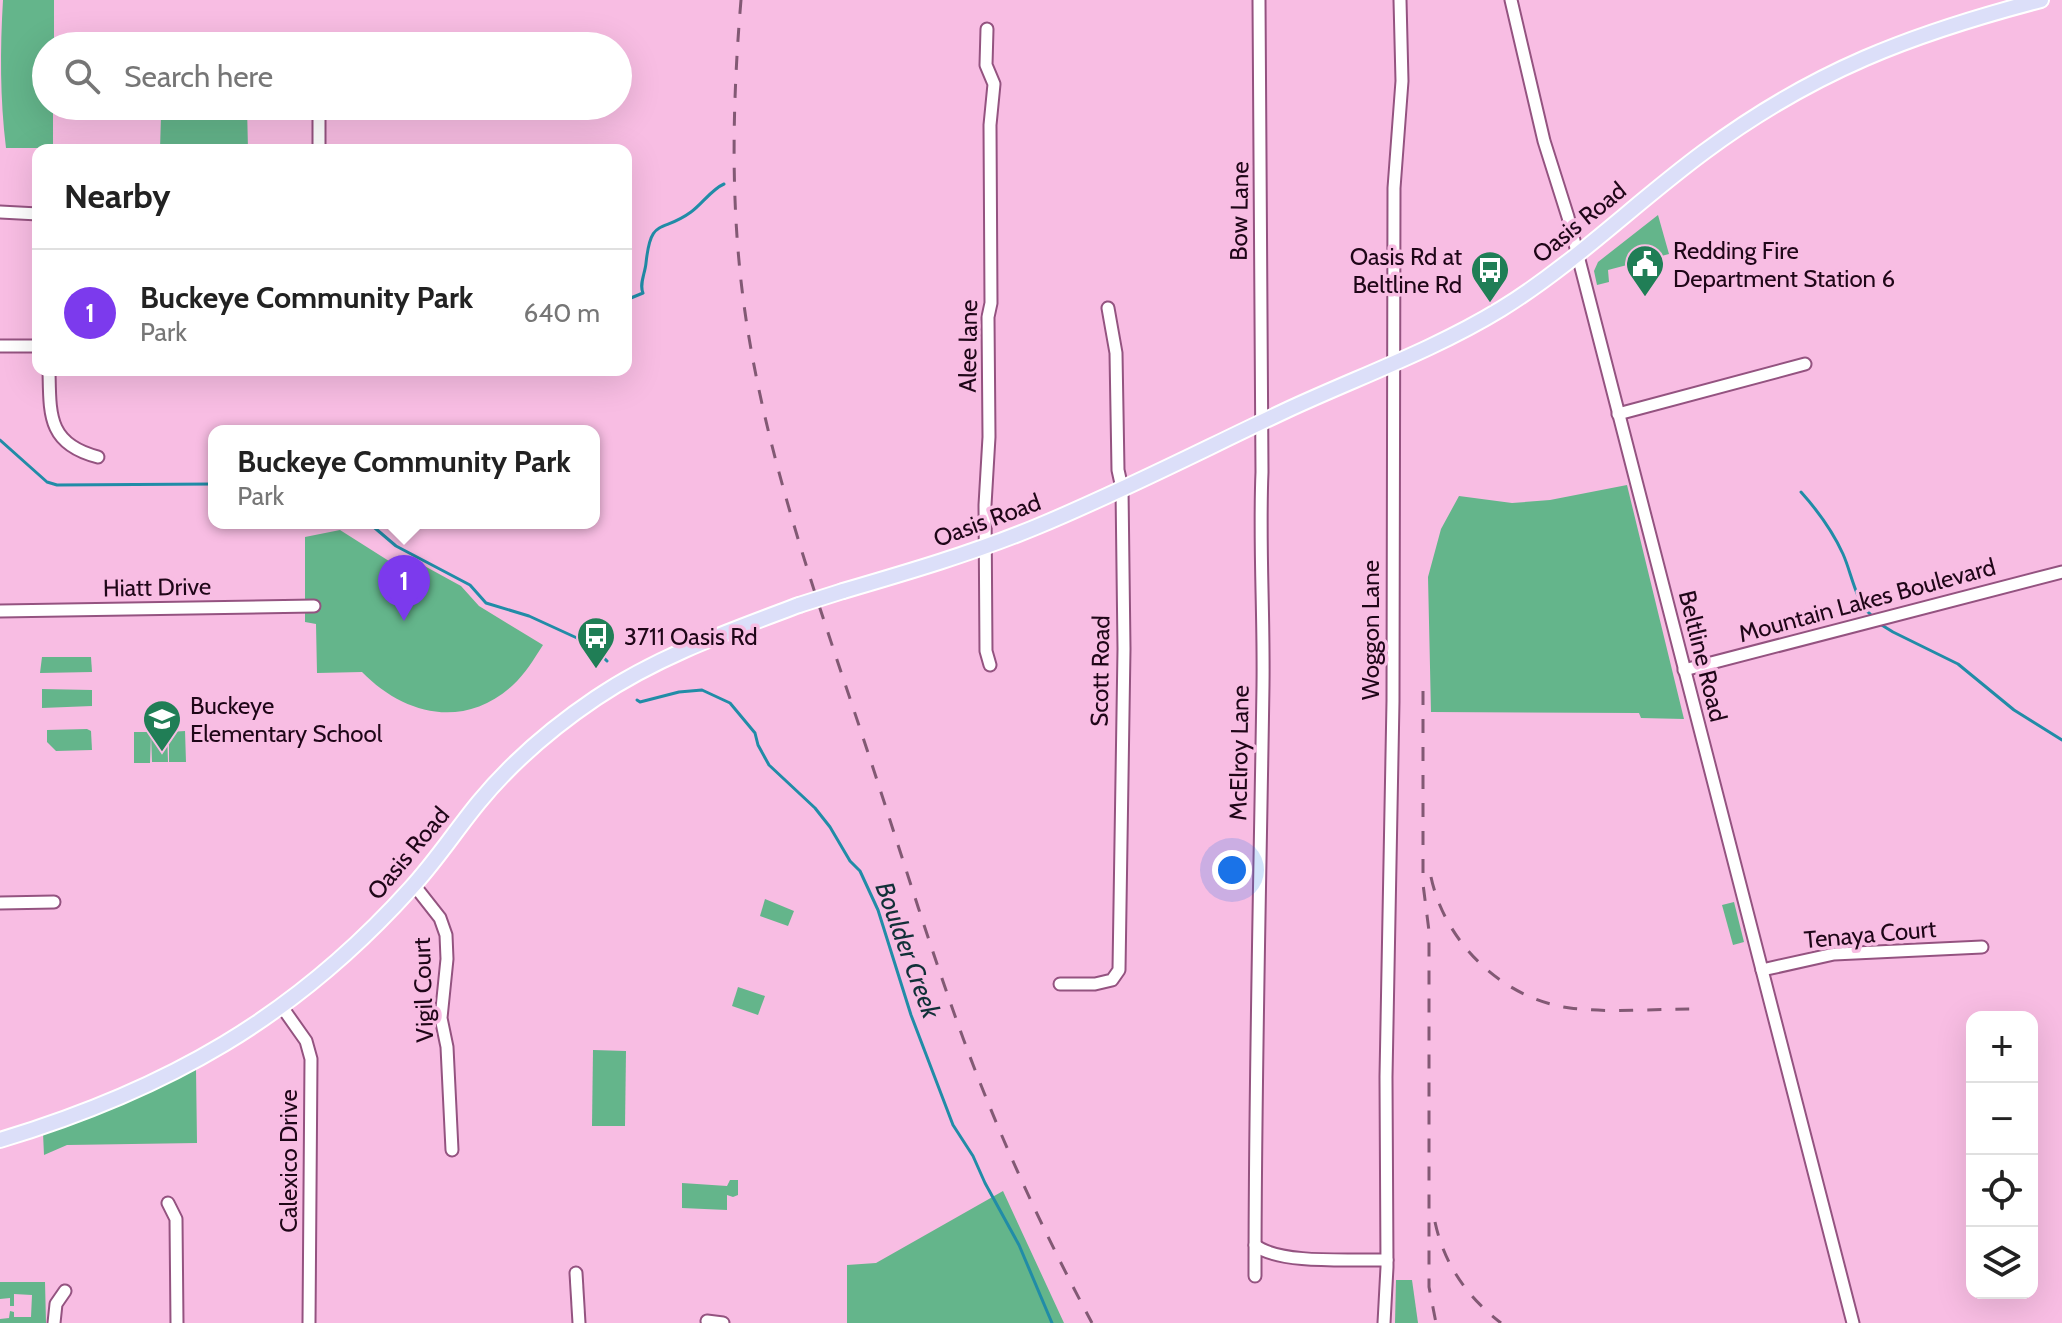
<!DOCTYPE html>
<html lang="en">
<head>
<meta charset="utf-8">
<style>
  :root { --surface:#fff; --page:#f2f2f2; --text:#222; --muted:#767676; --line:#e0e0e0; --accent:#7c3aed }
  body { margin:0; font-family:Cabin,sans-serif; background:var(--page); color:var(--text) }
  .controls { position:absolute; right:24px; bottom:24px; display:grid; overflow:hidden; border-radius:16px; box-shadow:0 8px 32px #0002 }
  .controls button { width:72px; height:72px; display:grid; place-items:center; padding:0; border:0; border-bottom:2px solid var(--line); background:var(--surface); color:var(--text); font:40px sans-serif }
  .you { position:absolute; left:1232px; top:870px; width:28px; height:28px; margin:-20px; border:6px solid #fff; border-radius:50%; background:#1a73e8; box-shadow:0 0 0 12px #1a73e833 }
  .badge { display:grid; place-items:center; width:52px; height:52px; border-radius:50%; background:var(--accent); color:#fff; font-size:26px; font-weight:700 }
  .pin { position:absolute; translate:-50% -66px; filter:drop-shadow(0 2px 4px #0008) }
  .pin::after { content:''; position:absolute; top:42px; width:28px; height:24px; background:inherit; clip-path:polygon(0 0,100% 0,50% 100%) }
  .popup { position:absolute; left:208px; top:425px; width:392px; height:104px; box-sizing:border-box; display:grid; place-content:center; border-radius:16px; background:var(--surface); filter:drop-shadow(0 2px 6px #0005); font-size:26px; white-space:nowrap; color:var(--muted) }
  .popup b { font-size:30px; color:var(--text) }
  .popup::after { content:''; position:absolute; left:50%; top:100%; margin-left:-16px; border:16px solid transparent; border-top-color:var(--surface) }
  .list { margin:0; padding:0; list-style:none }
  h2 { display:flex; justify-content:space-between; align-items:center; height:104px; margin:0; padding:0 32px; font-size:34px }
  h2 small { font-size:26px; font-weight:400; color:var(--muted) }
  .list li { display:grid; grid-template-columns:52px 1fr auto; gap:24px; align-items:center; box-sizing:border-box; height:128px; padding:0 32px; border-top:2px solid var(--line) }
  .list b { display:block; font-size:30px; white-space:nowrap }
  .list p { margin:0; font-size:26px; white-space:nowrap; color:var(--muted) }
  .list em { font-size:26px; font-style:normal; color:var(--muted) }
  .icon { flex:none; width:44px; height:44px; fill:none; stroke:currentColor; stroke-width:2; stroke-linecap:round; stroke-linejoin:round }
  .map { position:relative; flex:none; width:2062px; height:1323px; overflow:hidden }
  .search { position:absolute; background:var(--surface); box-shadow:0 8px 32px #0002; left:32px; top:32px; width:600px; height:88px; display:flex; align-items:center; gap:20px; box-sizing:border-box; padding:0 28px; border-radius:44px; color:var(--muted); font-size:30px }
  .panel { position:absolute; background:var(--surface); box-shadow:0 8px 32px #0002; left:32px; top:144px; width:600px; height:232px; border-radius:16px }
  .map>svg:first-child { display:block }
</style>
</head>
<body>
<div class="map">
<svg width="2062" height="1323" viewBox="0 0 2062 1323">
  <rect width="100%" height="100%" fill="#f8bde3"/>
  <g fill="#64b58b">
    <path d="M3,0h51v46h-8v60h7v42h-47c-6,-50 -6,-98 -3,-148z"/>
    <path d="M116,106h131l1,44h-88l1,-35h-45z"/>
    <path d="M1658,215l11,39 -61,16 1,12 -12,3 -3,-14 4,-9z"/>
    <path d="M1627,485l57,234 -43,-1 -2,-5 -208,-1 -3,-135 13,-48 18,-33 53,7 38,-3z"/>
    <path d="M340,530l71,45 8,-12 42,23 18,20 64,39c-9,14 -18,29 -30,40 -49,45 -109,30 -151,-13l-45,1 -1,-49 -11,-2v-85z"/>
    <path d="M42,657h49l1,15 -52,1z"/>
    <path d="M42,689l50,1v16l-50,2z"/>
    <path d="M87,729l4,2 1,19 -36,1 -9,-9v-12z"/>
    <path d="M185,731l1,31h-17v-30z"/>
    <path d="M134,732h33l1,30h-16l-1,-28 -1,29h-16z"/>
    <path d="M765,899l29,12 -6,15 -28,-10z"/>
    <path d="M1734,902l10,40 -11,3 -11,-40z"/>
    <path d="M738,987l27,9 -7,19 -26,-9z"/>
    <path d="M593,1050l33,1 -1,75h-33z"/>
    <path d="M196,1068l1,75 -130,2 -23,10 -1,-22 93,-35z"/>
    <path d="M730,1180h8v15l-5,2 -6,-2v15l-45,-2v-25l45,3z"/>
    <path d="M1003,1191l61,132h-217v-58l29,-2z"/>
    <path d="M1396,1280h16l6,43h-23z"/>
    <path d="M0,1282h45l1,41h-46v-4l9,-1 1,-7 4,1v5h17l1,-22 -18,-1v12h-4v-8l-10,1z"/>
  </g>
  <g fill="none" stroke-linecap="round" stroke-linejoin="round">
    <g stroke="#218ca7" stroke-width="3">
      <path d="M626,300l17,-7c-4,-9 2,-19 3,-30 5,-47 15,-29 45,-51 11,-8 21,-23 33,-28"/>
      <path d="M0,440l47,42 10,3 157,-1"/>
      <path d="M1801,492c17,19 32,40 42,62 9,20 12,47 29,62"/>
      <path d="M369,523l27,23 74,39 16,18 43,13 48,22 7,9 13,4 10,10"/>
      <path d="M1880,624l13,8 65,32 56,46 48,30"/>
      <path d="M637,700l3,2 39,-10 23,-2 28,13 25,30 3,12 11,20 46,43 15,19 20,34 10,10 18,39 33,105 42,110 20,31 12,27 34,62 33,78"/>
    </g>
    <g stroke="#945380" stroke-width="15">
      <g id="minor">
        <path d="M1511,0l33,141 24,76 285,1106"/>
        <path d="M987,29l-1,36 8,19 -4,41 1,178 -3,14 1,120 -4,68 1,146 4,14"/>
        <path d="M319,106v44"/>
        <path d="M0,212l38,2"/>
        <path d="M0,346h38"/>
        <path d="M49,370c1,44 -2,74 49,87"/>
        <path d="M1618,414l187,-50"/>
        <path d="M0,611l314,-5"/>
        <path d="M1684,670l378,-98"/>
        <path d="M414,885l26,33 6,17 1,24 -6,59 6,29 5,103"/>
        <path d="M0,903l54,-1"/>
        <path d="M1762,970l72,-16 148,-7"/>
        <path d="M1060,984h35l17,-4 7,-10 5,-321 -2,-161 -4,-18 -2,-117 -8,-45"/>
        <path d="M282,1007l24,34 5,18 -2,264"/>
        <path d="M168,1203l8,16 1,104"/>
        <path d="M1255,1245c24,20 100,14 132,15"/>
        <path d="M576,1273l3,50"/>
        <path d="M1255,1276c0,-197 5,-394 8,-591 1,-71 -4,-142 -1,-213l-3,-472"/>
        <path d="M707,1321l16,2"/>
        <path d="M54,1323l2,-19 9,-13"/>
        <path d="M1384,1323l3,-56 -1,-190 7,-376 1,-513 8,-107 -2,-81"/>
      </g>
    </g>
    <g stroke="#fff" stroke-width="18">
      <g id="major">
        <path d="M843,591c65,-19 130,-38 193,-64 85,-35 168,-78 251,-117 71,-33 147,-60 214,-101 73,-45 134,-106 203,-157 109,-81 207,-118 337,-152"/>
        <path d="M0,1140c166,-50 294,-122 411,-252 25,-27 45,-58 68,-86 33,-40 74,-75 117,-104 62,-42 134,-67 203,-93"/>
      </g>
    </g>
    <use href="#minor" stroke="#fff" stroke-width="11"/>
    <use href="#major" stroke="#dcdff9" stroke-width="14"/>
    <g stroke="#825974" stroke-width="3" stroke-dasharray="14 14" stroke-linecap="butt">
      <path d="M741,0c-9,107 -11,213 5,319 24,158 82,310 131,461 28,86 55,173 86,258 36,98 80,193 129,285"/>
      <path d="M1423,691v193l6,47v356l7,36"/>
      <path d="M1431,877c14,66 72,122 139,131 40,5 83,1 123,1"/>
      <path d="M1435,1222c9,42 32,75 66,101"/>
    </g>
    <g stroke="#fff" stroke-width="18" stroke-linecap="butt">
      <path id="major-bridge" d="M799,605l44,-14"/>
    </g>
    <use href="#major-bridge" stroke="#dcdff9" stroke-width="14"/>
  </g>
  <defs>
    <g id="civic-pin" transform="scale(2)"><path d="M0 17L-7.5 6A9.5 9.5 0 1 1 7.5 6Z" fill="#207e56" stroke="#f8bde3"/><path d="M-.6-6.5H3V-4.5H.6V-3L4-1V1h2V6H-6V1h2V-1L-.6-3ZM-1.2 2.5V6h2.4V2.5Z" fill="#fff"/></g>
    <g id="bus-pin" transform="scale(2)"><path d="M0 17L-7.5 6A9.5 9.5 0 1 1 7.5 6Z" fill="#207e56" stroke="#f8bde3"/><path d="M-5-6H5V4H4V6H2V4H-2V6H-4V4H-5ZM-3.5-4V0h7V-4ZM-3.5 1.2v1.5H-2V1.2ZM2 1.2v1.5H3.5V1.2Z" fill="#fff"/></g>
    <g id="school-pin" transform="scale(2)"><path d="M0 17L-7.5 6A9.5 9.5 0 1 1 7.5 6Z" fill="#207e56" stroke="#f8bde3"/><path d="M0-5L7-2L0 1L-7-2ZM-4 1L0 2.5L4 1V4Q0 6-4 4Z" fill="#fff"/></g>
  </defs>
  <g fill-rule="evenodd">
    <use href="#civic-pin" x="1645" y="264"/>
    <use href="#bus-pin" x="1490" y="270"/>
    <use href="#bus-pin" x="596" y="636"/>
    <use href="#school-pin" x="162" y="719"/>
  </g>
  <g text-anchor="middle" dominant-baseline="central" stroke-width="7" stroke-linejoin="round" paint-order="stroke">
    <g font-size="24" fill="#1f0618" stroke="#f8bde3">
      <text transform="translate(1239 211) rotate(-89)">Bow Lane</text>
      <text transform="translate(1579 222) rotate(-39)">Oasis Road</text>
      <text transform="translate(968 346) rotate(-89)">Alee lane</text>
      <text transform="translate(987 520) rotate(-20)">Oasis Road</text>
      <text transform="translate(157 587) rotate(-1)">Hiatt Drive</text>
      <text transform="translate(1867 600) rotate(-15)">Mountain Lakes Boulevard</text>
      <text transform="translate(1370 630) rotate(-90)">Woggon Lane</text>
      <text transform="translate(1703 656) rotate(76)">Beltline Road</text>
      <text transform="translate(1100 671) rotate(-89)">Scott Road</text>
      <text transform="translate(1239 753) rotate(-89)">McElroy Lane</text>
      <text transform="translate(408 853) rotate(-50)">Oasis Road</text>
      <text transform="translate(1870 934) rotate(-5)">Tenaya Court</text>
      <text transform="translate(423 990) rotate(-92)">Vigil Court</text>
      <text transform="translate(288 1161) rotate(-90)">Calexico Drive</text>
    </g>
    <g font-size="24" fill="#1f0618" stroke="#f8bde3" text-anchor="start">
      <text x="1673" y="250">Redding Fire<tspan x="1673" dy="28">Department Station 6</tspan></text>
      <text x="1462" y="256" text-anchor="end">Oasis Rd at<tspan x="1462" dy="28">Beltline Rd</tspan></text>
      <text x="624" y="636">3711 Oasis Rd</text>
      <text x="190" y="705">Buckeye<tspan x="190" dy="28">Elementary School</tspan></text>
    </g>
    <g font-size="26" font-style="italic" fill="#113038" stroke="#f8bde3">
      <text transform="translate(908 950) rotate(70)">Boulder Creek</text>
    </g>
  </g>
</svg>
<div class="controls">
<button>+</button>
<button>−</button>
<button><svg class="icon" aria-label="locate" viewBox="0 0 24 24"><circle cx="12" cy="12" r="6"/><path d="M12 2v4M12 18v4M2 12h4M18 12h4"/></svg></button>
<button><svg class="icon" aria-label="layers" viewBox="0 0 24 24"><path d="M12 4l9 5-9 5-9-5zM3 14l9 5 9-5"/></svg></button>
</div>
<div class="you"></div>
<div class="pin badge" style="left:404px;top:621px">1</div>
<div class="popup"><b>Buckeye Community Park</b>Park</div>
<div class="search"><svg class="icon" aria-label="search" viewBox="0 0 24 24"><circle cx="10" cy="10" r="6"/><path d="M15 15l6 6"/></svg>Search here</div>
<section class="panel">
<h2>Nearby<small></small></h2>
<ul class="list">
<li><span class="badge">1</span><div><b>Buckeye Community Park</b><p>Park</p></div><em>640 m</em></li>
</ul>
</section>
</div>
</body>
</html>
